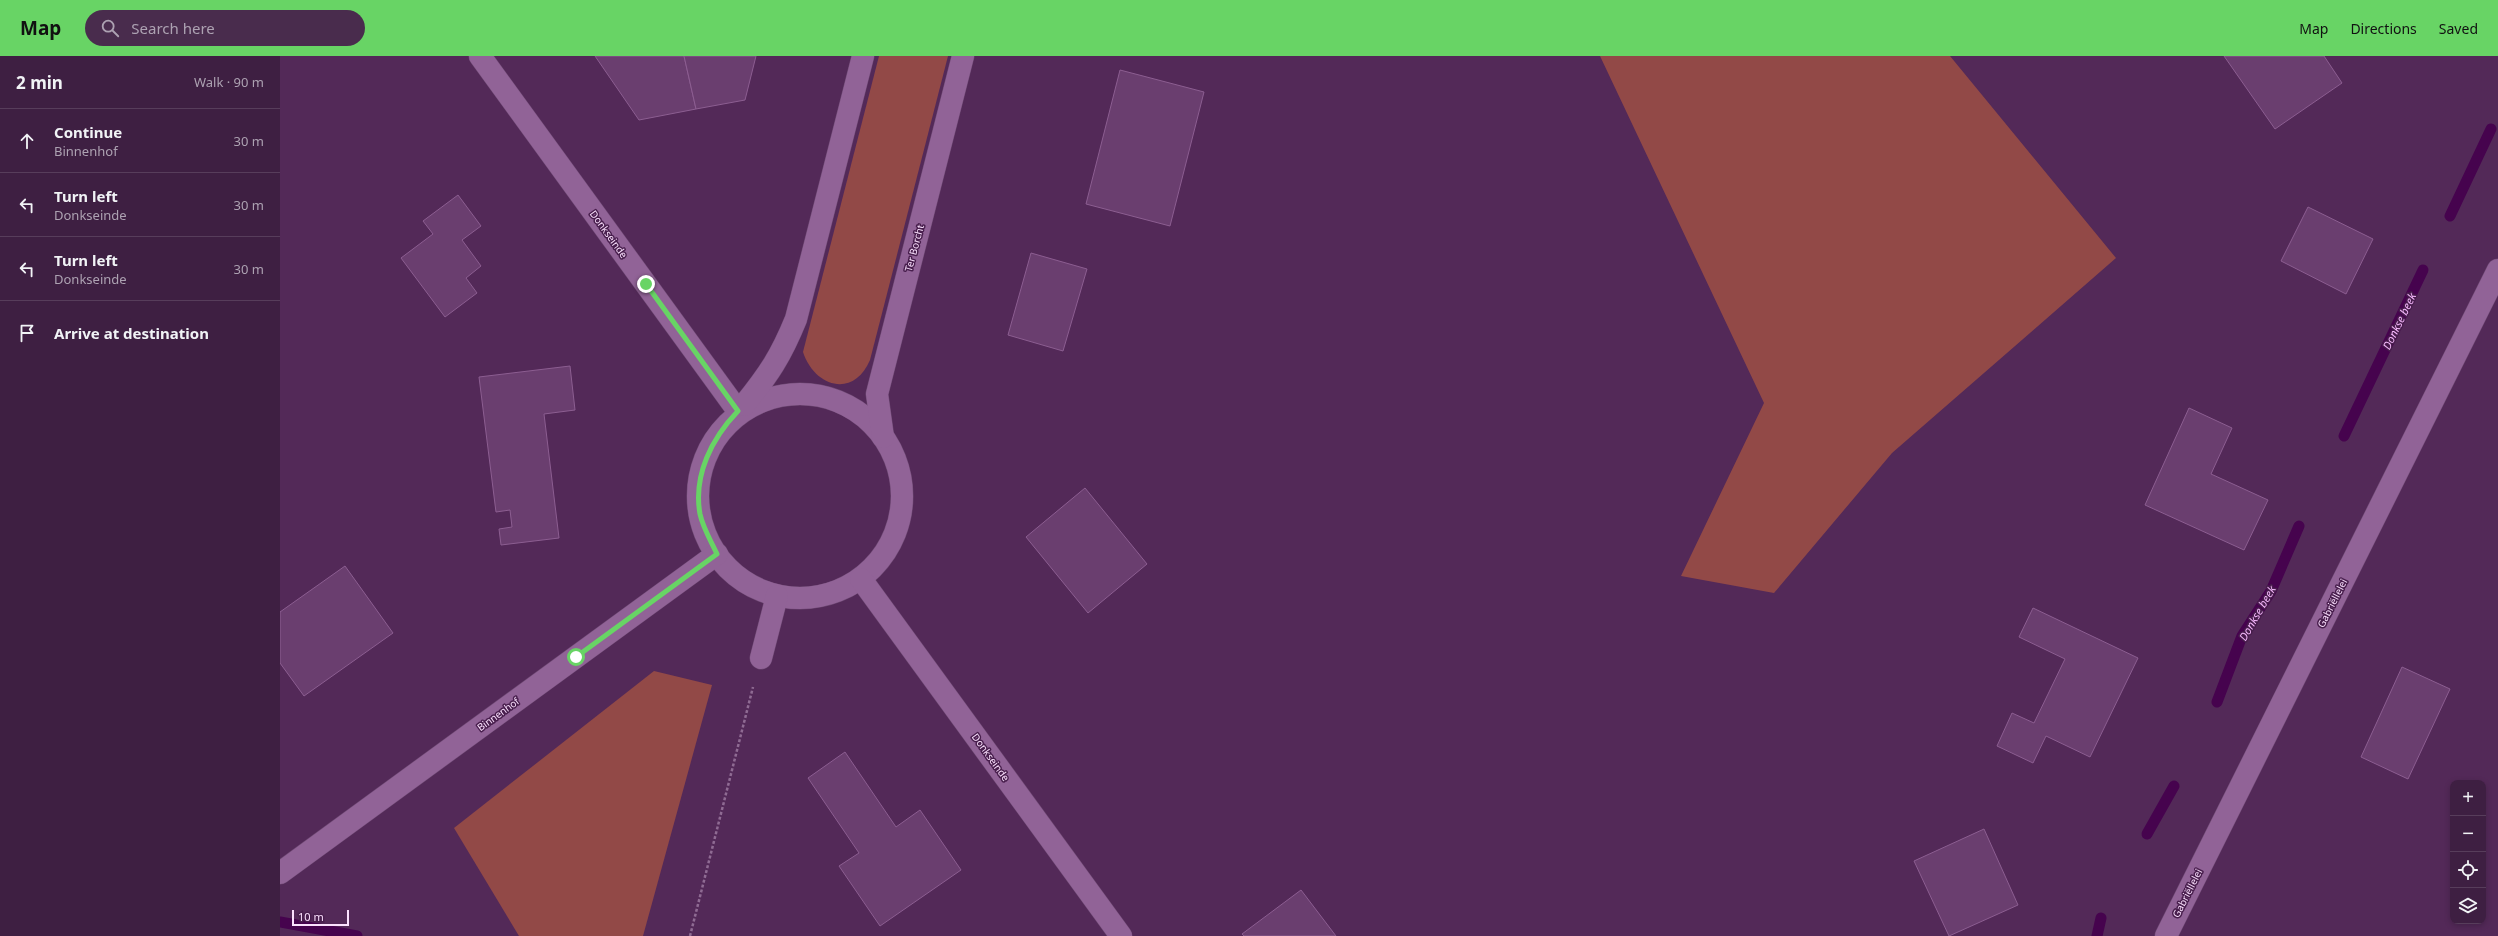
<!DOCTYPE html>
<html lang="en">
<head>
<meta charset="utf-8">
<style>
  :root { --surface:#3e1f42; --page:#492c4d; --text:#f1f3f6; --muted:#ada2b2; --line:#573d5b; --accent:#68d465 }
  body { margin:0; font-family:"Noto Sans",sans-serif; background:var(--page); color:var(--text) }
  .controls { position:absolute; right:12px; bottom:12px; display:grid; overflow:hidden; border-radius:8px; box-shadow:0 2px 6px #0003 }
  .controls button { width:36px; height:36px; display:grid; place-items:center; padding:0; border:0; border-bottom:1px solid var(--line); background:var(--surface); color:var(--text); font:20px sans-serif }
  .scale { position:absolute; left:12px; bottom:10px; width:57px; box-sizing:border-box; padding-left:4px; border:2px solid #fbe1fe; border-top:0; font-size:11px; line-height:14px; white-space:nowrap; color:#fbe1fe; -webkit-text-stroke:3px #481e4d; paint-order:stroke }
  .stop { position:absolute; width:12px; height:12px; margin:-9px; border:3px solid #68d465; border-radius:50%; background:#fff }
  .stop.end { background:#68d465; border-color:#fff; box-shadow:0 1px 4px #0008 }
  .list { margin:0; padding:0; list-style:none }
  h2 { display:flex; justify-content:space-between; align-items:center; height:52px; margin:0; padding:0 16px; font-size:17px }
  h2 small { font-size:13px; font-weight:400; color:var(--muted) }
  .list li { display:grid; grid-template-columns:26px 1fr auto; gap:12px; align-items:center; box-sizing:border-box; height:64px; padding:0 16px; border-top:1px solid var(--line) }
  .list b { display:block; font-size:15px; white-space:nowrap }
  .list p { margin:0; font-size:13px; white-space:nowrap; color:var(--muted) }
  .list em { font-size:13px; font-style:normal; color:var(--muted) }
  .icon { flex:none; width:22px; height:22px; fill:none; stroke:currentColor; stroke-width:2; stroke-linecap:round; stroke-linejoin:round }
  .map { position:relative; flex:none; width:2218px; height:880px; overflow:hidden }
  header { display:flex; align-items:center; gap:24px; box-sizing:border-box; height:56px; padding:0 20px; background:var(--accent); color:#111 }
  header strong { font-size:19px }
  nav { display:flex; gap:22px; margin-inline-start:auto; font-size:14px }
  .search { width:280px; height:36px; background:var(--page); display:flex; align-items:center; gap:10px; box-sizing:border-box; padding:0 14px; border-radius:22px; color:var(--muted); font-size:15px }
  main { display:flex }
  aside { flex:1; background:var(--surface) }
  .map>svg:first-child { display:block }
</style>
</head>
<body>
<header>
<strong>Map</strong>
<div class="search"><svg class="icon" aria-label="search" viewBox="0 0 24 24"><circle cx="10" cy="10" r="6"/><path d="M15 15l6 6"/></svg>Search here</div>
<nav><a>Map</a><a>Directions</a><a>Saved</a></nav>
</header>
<main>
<aside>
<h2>2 min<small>Walk · 90 m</small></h2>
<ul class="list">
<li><svg class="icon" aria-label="ahead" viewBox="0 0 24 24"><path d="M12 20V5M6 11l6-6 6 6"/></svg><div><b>Continue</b><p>Binnenhof</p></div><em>30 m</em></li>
<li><svg class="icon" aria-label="left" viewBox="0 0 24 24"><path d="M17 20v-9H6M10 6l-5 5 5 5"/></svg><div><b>Turn left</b><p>Donkseinde</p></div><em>30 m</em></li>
<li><svg class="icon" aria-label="left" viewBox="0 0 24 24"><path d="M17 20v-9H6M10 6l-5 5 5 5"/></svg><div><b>Turn left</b><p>Donkseinde</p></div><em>30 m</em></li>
<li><svg class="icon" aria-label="arrive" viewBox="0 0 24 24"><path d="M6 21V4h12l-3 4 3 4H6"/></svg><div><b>Arrive at destination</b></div></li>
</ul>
</aside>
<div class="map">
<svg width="2218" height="880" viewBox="0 0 2218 880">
  <rect width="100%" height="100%" fill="#532958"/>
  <g fill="#924947">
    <path d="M599,0h69l-78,304c-16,38 -55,28 -67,-8z"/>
    <path d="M1320,0h350l166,202 -224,195 -118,140 -93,-17 83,-173z"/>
    <path d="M374,615l58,14 -69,251h-124l-65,-108z"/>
  </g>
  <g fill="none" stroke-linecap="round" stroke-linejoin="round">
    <g stroke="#46034e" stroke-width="11">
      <path d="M2170,160l41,-87"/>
      <path d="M2064,380l79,-166"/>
      <path d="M1937,646l25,-66 29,-45 28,-65"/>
      <path d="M1867,778l27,-48"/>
      <path d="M0,866l77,14"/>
      <path d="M1817,880l4,-18"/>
    </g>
  </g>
  <g fill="#6a3e6f" stroke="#8c5e91">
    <path d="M315,0h89l12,53 -57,11z"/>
    <path d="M404,0h72l-11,44 -49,9z"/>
    <path d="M1944,0h100l18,27 -67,46z"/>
    <path d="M840,14l84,22 -34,134 -84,-22z"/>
    <path d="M178,139l23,31 -19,14 19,26 -15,12 11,15 -32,24 -44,-59 32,-24 -10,-13z"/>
    <path d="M2028,151l65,32 -27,55 -65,-33z"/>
    <path d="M751,197l56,16 -24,82 -55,-16z"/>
    <path d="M290,310l5,44 -31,4 15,124 -58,7 -2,-16 13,-2 -2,-17 -14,2 -17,-135z"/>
    <path d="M1909,352l43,20 -21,46 57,26 -24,50 -99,-45z"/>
    <path d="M805,432l62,76 -59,49 -62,-76z"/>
    <path d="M65,510l48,67 -89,63 -24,-33v-51z"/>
    <path d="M1753,552l105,50 -48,99 -44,-21 -13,27 -36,-17 15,-33 22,10 31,-64 -46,-22z"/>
    <path d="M2122,611l48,22 -42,90 -47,-22z"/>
    <path d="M565,696l51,75 24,-17 41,60 -81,56 -41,-60 20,-13 -51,-75z"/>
    <path d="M1704,773l34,76 -69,31 -35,-75z"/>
    <path d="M1021,834l35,46h-92l-2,-2z"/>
  </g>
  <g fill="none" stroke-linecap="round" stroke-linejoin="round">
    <g stroke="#6e4973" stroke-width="23">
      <g id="minor">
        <path d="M200,0l258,355"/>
        <circle cx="520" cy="440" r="102"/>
        <path d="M464,349c25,-31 37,-49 52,-86l67,-263"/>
        <path d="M603,381l-6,-43 86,-338"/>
        <path d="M581,523l260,357"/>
        <path d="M481,602l16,-62"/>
        <path d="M0,817l437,-319"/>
        <path d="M1886,880l332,-666"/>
      </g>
    </g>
    <path stroke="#8f6b93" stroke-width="2.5" stroke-dasharray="3 2" stroke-linecap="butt" d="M410,880l63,-249"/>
    <use href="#minor" stroke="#916397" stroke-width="22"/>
  </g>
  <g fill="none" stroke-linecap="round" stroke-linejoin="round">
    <path stroke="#68d465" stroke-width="5" d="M296,601l141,-103c-6,-13 -14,-26 -17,-40 -7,-39 12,-76 38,-103l-92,-127"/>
  </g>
  <g text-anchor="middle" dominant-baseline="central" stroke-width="3" stroke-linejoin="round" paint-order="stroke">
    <g font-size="10" fill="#fbe1fe" stroke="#481e4d">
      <text transform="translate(329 178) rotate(54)">Donkseinde</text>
      <text transform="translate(634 192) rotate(-75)">Ter Borcht</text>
      <text transform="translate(2052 547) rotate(-63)">Gabriëllelei</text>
      <text transform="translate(218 658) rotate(-36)">Binnenhof</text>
      <text transform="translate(711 701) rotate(54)">Donkseinde</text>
      <text transform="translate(1907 837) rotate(-63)">Gabriëllelei</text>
    </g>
    <g font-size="11" font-style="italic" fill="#f7b9fe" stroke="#481e4d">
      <text transform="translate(2119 265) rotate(-64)">Donkse beek</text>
      <text transform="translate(1977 557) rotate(-60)">Donkse beek</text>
    </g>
  </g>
</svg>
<div class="controls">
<button>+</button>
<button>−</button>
<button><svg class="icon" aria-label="locate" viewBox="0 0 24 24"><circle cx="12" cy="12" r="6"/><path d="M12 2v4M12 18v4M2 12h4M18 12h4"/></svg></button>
<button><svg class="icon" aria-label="layers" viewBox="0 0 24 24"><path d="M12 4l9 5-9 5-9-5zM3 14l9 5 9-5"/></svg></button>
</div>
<div class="scale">10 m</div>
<div class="stop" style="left:296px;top:601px"></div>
<div class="stop end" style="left:366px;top:228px"></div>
</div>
</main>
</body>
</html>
